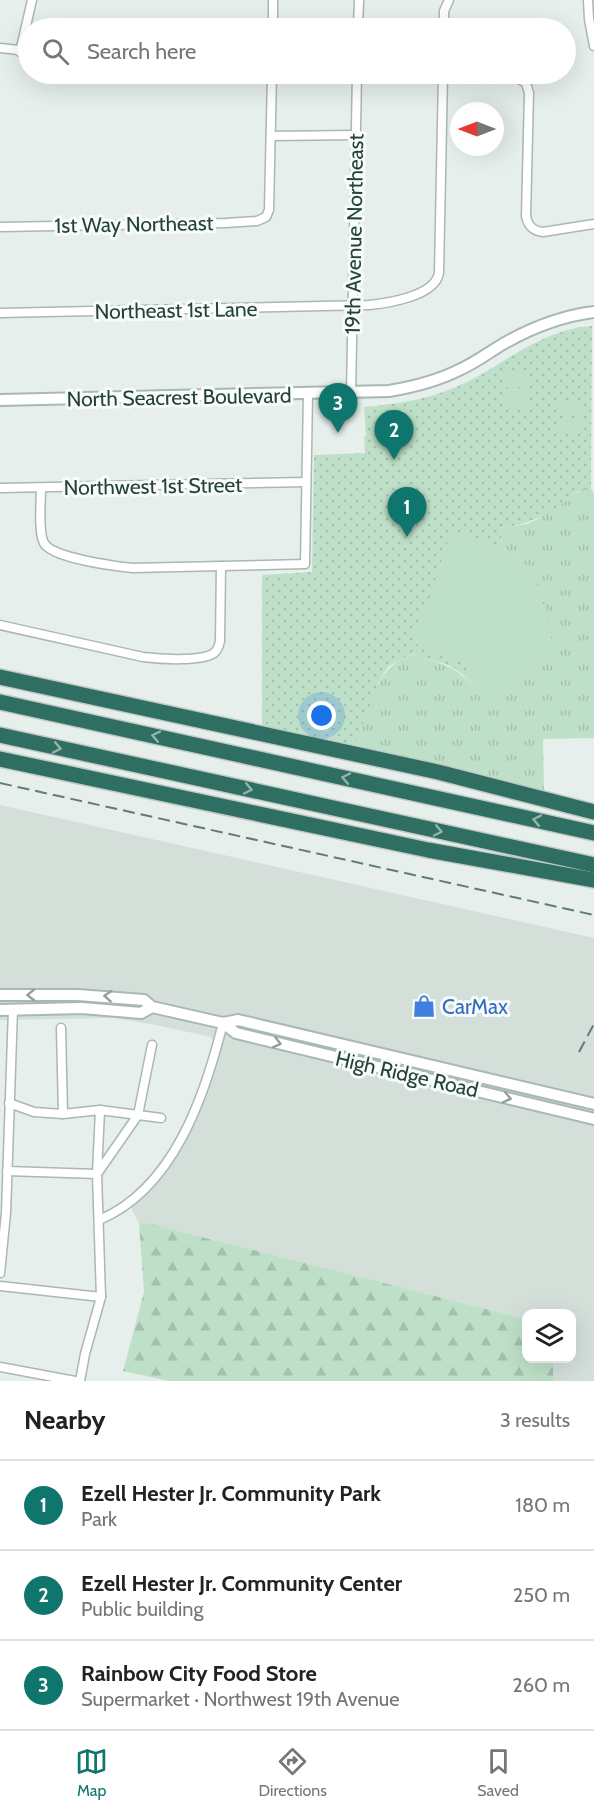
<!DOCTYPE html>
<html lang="en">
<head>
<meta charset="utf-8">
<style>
  :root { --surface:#fff; --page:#f2f2f2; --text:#222; --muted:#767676; --line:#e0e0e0; --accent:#0f766e }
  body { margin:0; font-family:Cabin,sans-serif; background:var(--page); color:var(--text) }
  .controls { position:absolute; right:18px; bottom:18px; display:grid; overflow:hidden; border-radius:12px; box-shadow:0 6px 24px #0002 }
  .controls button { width:54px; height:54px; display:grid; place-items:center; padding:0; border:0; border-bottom:2px solid var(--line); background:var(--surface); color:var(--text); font:30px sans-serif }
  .compass { position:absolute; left:450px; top:102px; width:54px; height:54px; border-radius:50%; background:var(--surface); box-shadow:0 6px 24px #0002; rotate:270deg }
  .you { position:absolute; left:322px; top:716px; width:21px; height:21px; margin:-15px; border:4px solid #fff; border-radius:50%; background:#1a73e8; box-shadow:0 0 0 9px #1a73e833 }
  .badge { display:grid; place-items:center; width:39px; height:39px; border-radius:50%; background:var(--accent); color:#fff; font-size:20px; font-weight:700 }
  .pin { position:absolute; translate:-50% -50px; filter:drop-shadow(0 2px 3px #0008) }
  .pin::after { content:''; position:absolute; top:32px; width:21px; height:18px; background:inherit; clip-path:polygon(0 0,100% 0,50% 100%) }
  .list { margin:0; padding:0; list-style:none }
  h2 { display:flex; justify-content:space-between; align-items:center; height:78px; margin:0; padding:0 24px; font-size:26px }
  h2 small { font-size:20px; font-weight:400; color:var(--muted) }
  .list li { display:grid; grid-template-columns:39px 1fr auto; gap:18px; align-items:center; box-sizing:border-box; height:90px; padding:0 24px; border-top:2px solid var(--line) }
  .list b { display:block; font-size:22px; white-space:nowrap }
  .list p { margin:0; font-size:20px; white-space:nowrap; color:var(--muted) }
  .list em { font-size:20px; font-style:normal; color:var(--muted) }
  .icon { flex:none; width:33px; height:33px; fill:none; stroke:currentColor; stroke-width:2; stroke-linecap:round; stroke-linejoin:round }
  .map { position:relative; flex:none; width:594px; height:1381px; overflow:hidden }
  .search { position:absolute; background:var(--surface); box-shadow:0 6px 24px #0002; left:18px; right:18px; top:18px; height:66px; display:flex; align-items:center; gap:15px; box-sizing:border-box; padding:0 21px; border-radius:33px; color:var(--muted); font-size:22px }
  .sheet { height:348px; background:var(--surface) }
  nav { display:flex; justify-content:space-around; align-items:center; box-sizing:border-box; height:84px; border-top:2px solid var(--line); background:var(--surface); font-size:16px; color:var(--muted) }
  nav a { display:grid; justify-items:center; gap:3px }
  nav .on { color:var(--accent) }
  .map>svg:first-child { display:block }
</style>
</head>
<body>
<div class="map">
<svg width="594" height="1381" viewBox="0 0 594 1381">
  <defs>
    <pattern id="grass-tufts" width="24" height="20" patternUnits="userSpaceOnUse" patternTransform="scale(1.5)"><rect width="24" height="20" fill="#bfe0c8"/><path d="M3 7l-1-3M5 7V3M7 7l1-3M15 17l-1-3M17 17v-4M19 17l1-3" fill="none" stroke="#a4c1ad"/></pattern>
    <pattern id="forest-firs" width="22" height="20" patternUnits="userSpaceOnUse" patternTransform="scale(1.5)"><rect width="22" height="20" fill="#bfe0c8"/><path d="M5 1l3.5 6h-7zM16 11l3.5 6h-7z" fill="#a4c1ad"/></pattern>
    <pattern id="park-dots" width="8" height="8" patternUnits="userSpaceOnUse" patternTransform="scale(1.5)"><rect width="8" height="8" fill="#bfe0c8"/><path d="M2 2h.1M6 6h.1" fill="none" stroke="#a4c1ad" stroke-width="1.8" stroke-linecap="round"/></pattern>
  </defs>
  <rect width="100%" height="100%" fill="#e6efeb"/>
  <path fill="#d4dfda" d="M0,805l594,133v443h-41v-22l19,-1v-44h-46v5l-380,-95 -7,-1 -12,-24 22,-23 19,-25 24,-42 17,-50 4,-15 -2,-7 -55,-12 -42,-7 -114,2z"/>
  <path fill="url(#grass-tufts)" d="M582,489h9l3,4v245l-51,1 1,53 -60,-17 -129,-30c10,-28 19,-72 47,-86 4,-2 9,-5 13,-4 4,0 9,3 13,4 23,7 33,14 50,31l64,-95c-10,-25 -17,-34 -40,-48l-1,-19 25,-4 10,-4z"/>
  <path fill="url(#forest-firs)" d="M139,1223h7l380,96v39l27,1v22h-385l-45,-10 21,-79z"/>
  <path fill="url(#park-dots)" d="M592,326l-1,163h-9l-4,2c-25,21 -45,33 -77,37l1,19c12,8 25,15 32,28 13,22 15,53 20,77l-40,39 -18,3 -18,-4 -16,-16 -14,-9 -35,-11 -8,3 -16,9 -5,7 -6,10 -23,62 -93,-18v-152l50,-3 2,-117 51,-2 -1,-17h2l-2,-29c36,-3 71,-9 103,-25 41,-21 77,-53 125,-56z"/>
  <g fill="#bfe0c8">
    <rect x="503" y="371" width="26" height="16"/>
    <rect x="503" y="392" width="26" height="16"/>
    <rect x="558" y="404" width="26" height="11"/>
    <rect x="558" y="422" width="26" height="11"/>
    <path d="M451,531c86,21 86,41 103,121l-40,39 -18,3 -18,-4 -14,-27 -47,-18 -4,-10 16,-36z"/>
  </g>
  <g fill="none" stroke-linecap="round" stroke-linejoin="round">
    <g stroke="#a8b8b2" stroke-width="11">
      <g id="minor">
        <path d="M588,0l1,19 5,27"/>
        <path d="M273,28v-28"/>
        <path d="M358,28l1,-28"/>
        <path d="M444,28v-17l5,-11"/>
        <path d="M0,48l28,3"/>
        <path d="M20,52l12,-52"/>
        <path d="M443,77l71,-1 12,7 3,10 -3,123c2,10 7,15 17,16l51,-8"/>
        <path d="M271,136l85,-1"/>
        <path d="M0,227l226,-4 31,-2 9,-4 3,-7 3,-136"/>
        <path d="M0,313l369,-8c20,-2 66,-9 70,-32l4,-199"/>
        <path d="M351,394l6,-320"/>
        <path d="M0,488l306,-6"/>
        <path d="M41,488c0,14 -3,44 3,55 8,15 71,23 88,25l173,-4 3,-170"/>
        <path d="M0,625l143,32c16,2 58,5 71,-4 4,-3 5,-7 6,-12l1,-75"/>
        <path d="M61,1028l2,86"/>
        <path d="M9,1103l25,9 29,2 37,-4 61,8"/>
        <path d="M7,1171l90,3 41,-59 14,-70"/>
        <path d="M99,1220c75,-31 106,-125 124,-197"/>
        <path d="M0,1273l6,-60 7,-204"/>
        <path d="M0,1286l101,11"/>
        <path d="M0,1367l75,14"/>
        <path d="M80,1381l5,-27 16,-57 -4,-123 3,-64"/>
      </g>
    </g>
    <g stroke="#a8b8b2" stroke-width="14">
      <g id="tertiary">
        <path d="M0,400l389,-9c24,-4 48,-10 70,-21 16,-7 29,-17 44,-26 28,-16 59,-28 91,-32"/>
        <path d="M0,995h78l66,5 8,7 71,16 13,10 358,86"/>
        <path d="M0,1010l82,-2 59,5 11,-6"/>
        <path d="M223,1023l15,-3 356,84"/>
      </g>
    </g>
    <g stroke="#c2cac8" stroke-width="18">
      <g id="motorway">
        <path d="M0,677l438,95 156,40"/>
        <path d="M0,702l594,131"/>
        <path d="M0,735l594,130"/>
        <path d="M0,759l428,91 166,30"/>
      </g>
    </g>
    <use href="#minor" stroke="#fff" stroke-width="8"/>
    <use href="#tertiary" stroke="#fff" stroke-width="10"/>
    <use href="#motorway" stroke="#2f6f62" stroke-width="15"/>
    <g stroke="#5f7d75" stroke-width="2" stroke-dasharray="12 6" stroke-linecap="butt">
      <path d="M0,783l594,132"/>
      <path d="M579,1052l15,-28"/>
    </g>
  </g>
  <defs><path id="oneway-chevron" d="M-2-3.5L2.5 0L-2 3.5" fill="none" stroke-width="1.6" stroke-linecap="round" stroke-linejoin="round" transform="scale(1.5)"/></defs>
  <g stroke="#93b5ae">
    <use href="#oneway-chevron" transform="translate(156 736) rotate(-168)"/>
    <use href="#oneway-chevron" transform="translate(57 748) rotate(12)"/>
    <use href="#oneway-chevron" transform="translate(346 778) rotate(-168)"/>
    <use href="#oneway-chevron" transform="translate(248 789) rotate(12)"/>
    <use href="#oneway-chevron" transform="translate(537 820) rotate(-168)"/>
    <use href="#oneway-chevron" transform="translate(438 831) rotate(12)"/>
  </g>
  <g stroke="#92a09c">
    <use href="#oneway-chevron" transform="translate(31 995) rotate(179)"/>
    <use href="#oneway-chevron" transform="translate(108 996) rotate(-176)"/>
    <use href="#oneway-chevron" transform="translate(277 1043) rotate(14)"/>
    <use href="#oneway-chevron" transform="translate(507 1098) rotate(13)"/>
  </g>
  <defs>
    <g id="shop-bare" transform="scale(1.8)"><path d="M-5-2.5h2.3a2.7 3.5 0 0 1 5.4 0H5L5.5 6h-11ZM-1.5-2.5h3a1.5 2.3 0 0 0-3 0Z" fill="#3f7fe0" stroke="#f7fbf9" stroke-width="2.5" paint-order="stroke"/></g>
  </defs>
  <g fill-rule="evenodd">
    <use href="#shop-bare" x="424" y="1006"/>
  </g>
  <g text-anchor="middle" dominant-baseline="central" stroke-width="6" stroke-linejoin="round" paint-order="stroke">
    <g font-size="21" fill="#24423a" stroke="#f7fbf9">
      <text transform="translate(134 224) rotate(-1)">1st Way Northeast</text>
      <text transform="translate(354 234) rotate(-89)">19th Avenue Northeast</text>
      <text transform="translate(176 310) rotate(-1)">Northeast 1st Lane</text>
      <text transform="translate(179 397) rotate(-1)">North Seacrest Boulevard</text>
      <text transform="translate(153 486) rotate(-1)">Northwest 1st Street</text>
      <text transform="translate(407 1074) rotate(13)">High Ridge Road</text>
    </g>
    <g font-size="21" fill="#366cbe" stroke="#f7fbf9" text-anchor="start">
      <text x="442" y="1006">CarMax</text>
    </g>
  </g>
</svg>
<div class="controls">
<button><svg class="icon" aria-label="layers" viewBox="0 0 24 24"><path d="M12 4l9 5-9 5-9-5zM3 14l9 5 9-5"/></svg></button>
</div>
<svg class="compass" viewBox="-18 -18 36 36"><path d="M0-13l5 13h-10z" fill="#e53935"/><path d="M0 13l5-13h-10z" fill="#767676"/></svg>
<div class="you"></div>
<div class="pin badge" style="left:407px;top:537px">1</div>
<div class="pin badge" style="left:394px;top:460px">2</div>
<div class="pin badge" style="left:338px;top:433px">3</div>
<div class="search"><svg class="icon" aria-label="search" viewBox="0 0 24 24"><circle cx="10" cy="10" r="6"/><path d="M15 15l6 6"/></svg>Search here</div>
</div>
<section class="sheet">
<h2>Nearby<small>3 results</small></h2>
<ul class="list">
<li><span class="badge">1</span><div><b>Ezell Hester Jr. Community Park</b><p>Park</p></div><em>180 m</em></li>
<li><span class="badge">2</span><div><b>Ezell Hester Jr. Community Center</b><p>Public building</p></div><em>250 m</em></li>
<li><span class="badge">3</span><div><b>Rainbow City Food Store</b><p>Supermarket · Northwest 19th Avenue</p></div><em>260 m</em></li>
</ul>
</section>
<nav>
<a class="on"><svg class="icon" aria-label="map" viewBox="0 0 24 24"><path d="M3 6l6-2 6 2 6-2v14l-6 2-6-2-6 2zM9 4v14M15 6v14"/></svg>Map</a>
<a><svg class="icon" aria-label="directions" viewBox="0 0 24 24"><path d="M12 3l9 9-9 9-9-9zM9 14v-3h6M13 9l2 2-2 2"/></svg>Directions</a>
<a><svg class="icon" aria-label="saved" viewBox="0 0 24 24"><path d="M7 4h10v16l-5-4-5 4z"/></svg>Saved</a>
</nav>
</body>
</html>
